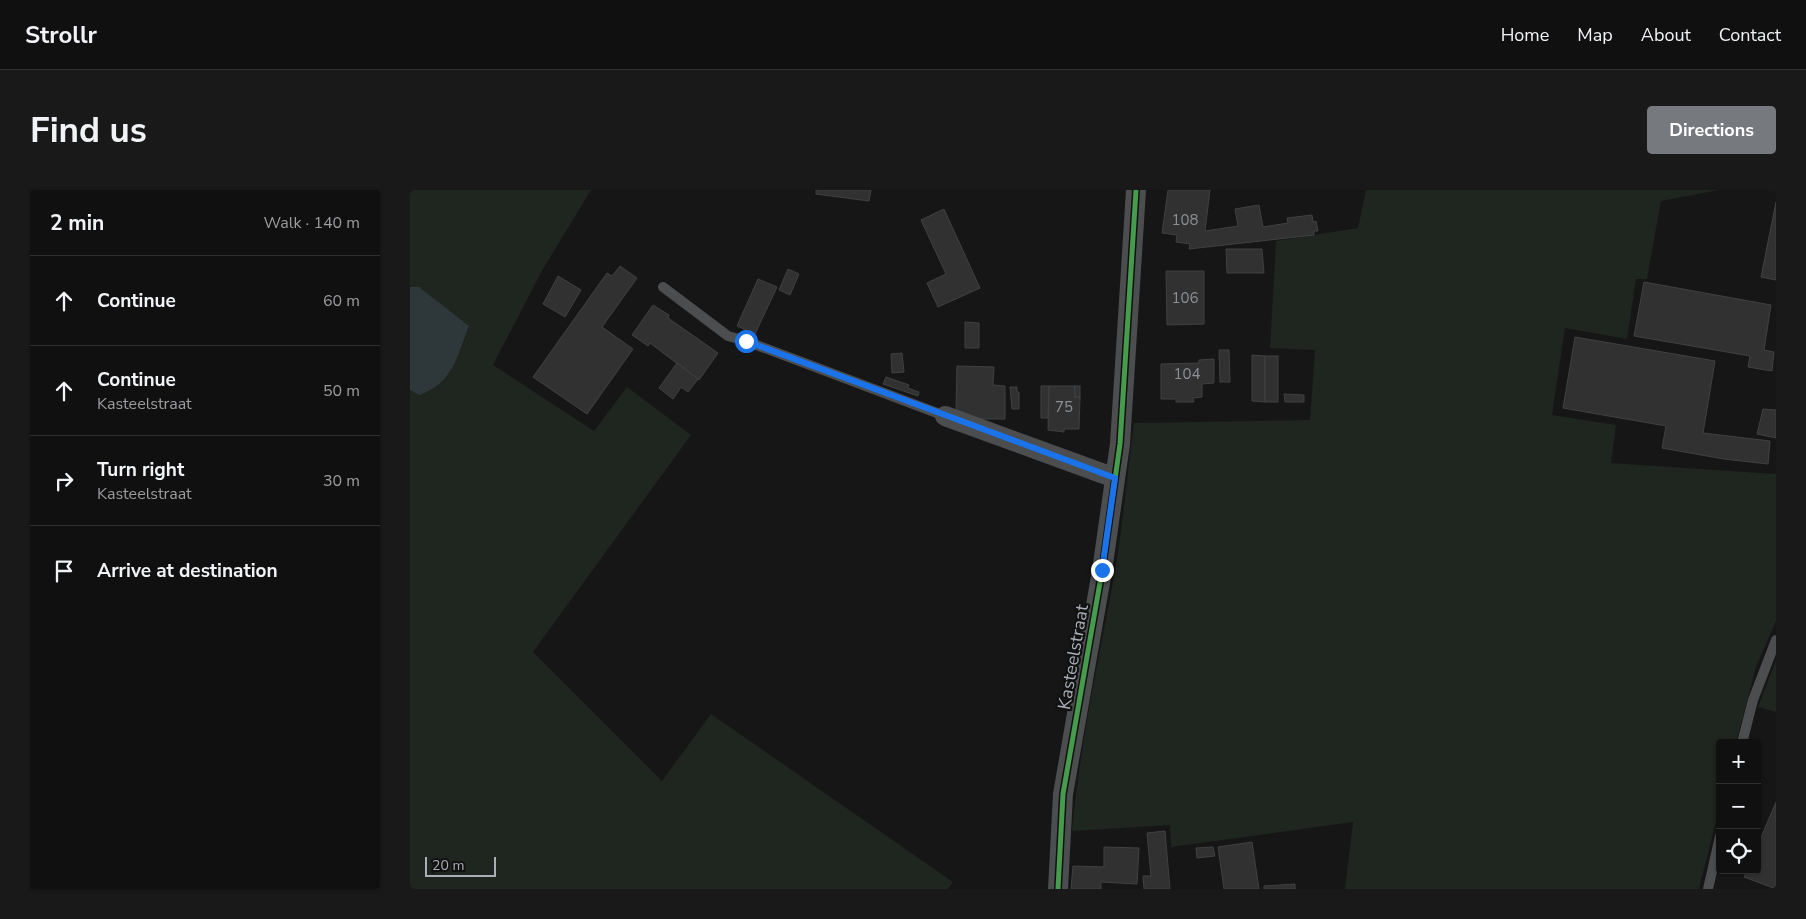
<!DOCTYPE html>
<html lang="en">
<head>
<meta charset="utf-8">
<style>
  :root { --surface:#101011; --page:#19191a; --text:#f1f3f6; --muted:#9c9d9f; --line:#303031; --accent:#76797e }
  body { margin:0; font-family:"Nunito Sans",sans-serif; background:var(--page); color:var(--text) }
  .controls { position:absolute; right:15px; bottom:15px; display:grid; overflow:hidden; border-radius:5px; box-shadow:0 1px 4px #0004 }
  .controls button { width:45px; height:45px; display:grid; place-items:center; padding:0; border:0; border-bottom:1px solid var(--line); background:var(--surface); color:var(--text); font:25px sans-serif }
  .scale { position:absolute; left:15px; bottom:12px; width:71px; box-sizing:border-box; padding-left:5px; border:2px solid #a9afb6; border-top:0; font-size:14px; line-height:18px; white-space:nowrap; color:#a9afb6; -webkit-text-stroke:4px #111112; paint-order:stroke }
  .stop { position:absolute; width:15px; height:15px; margin:-11px; border:4px solid #1a73e8; border-radius:50%; background:#fff }
  .stop.end { background:#1a73e8; border-color:#fff; box-shadow:0 1px 5px #0008 }
  .list { margin:0; padding:0; list-style:none }
  h2 { display:flex; justify-content:space-between; align-items:center; height:65px; margin:0; padding:0 20px; font-size:21px }
  h2 small { font-size:16px; font-weight:400; color:var(--muted) }
  .list li { display:grid; grid-template-columns:32px 1fr auto; gap:15px; align-items:center; box-sizing:border-box; height:90px; padding:0 20px; border-top:1px solid var(--line) }
  .list b { display:block; font-size:19px; white-space:nowrap }
  .list p { margin:0; font-size:16px; white-space:nowrap; color:var(--muted) }
  .list em { font-size:16px; font-style:normal; color:var(--muted) }
  .icon { flex:none; width:28px; height:28px; fill:none; stroke:currentColor; stroke-width:2; stroke-linecap:round; stroke-linejoin:round }
  .map { position:relative; flex:none; width:1366px; height:699px; overflow:hidden; border-radius:5px }
  header { display:flex; align-items:center; gap:30px; box-sizing:border-box; height:70px; padding:0 25px; background:var(--surface); border-bottom:1px solid var(--line) }
  header strong { font-size:24px }
  nav { display:flex; gap:28px; margin-inline-start:auto; font-size:18px }
  .intro { display:flex; align-items:center; justify-content:space-between; box-sizing:border-box; height:120px; padding:0 30px }
  h1 { margin:0; font-size:35px }
  .button { padding:12px 22px; border-radius:5px; background:var(--accent); color:#fff; font-size:18px; font-weight:700 }
  main { display:flex; gap:30px; padding:0 30px }
  aside { flex:1; background:var(--surface); border-radius:5px; box-shadow:0 1px 4px #0004 }
  .map>svg:first-child { display:block }
</style>
</head>
<body>
<header>
<strong>Strollr</strong>
<nav><a>Home</a><a>Map</a><a>About</a><a>Contact</a></nav>
</header>
<div class="intro"><h1>Find us</h1><a class="button">Directions</a></div>
<main>
<aside>
<h2>2 min<small>Walk · 140 m</small></h2>
<ul class="list">
<li><svg class="icon" aria-label="ahead" viewBox="0 0 24 24"><path d="M12 20V5M6 11l6-6 6 6"/></svg><div><b>Continue</b></div><em>60 m</em></li>
<li><svg class="icon" aria-label="ahead" viewBox="0 0 24 24"><path d="M12 20V5M6 11l6-6 6 6"/></svg><div><b>Continue</b><p>Kasteelstraat</p></div><em>50 m</em></li>
<li><svg class="icon" aria-label="right" viewBox="0 0 24 24"><path d="M7 20v-9h11M14 6l5 5-5 5"/></svg><div><b>Turn right</b><p>Kasteelstraat</p></div><em>30 m</em></li>
<li><svg class="icon" aria-label="arrive" viewBox="0 0 24 24"><path d="M6 21V4h12l-3 4 3 4H6"/></svg><div><b>Arrive at destination</b></div></li>
</ul>
</aside>
<div class="map">
<svg width="1366" height="699" viewBox="0 0 1366 699">
  <rect width="100%" height="100%" fill="#161617"/>
  <g fill="#1f251f">
    <path d="M0,0h181l-48,79 -50,96 101,66 33,-44 64,48 -158,217 129,129 49,-67 242,168 -5,7h-538v-499l9,5c33,-10 39,-40 50,-68l-50,-40h-9z"/>
    <path d="M956,0h353l-58,11 -14,78h-11l-9,60 -62,-11 -13,87 64,10 -5,38 165,11v147l-20,46 -20,76h-16v63l-21,83h-354l8,-67 -182,25 -1,-22 -98,6c8,-86 26,-169 42,-254 9,-51 13,-103 20,-154l176,-3 5,-70 -45,-2 6,-107 82,-13z"/>
    <path d="M1366,470v52l-18,-5z"/>
  </g>
  <path fill="#2e383b" d="M0,97h9l50,39c-11,29 -17,59 -50,69l-9,-5z"/>
  <g fill="#313132" stroke="#3f4143">
    <path d="M406,0h55l-2,11 -53,-7z"/>
    <path d="M758,0h42l-5,41 33,-5 -3,-17 24,-4 4,22 25,-4 -1,-5 25,-3 1,7 3,-1 2,10h-4v4l-125,14 1,-5 -14,-2 1,-7 -15,-2z"/>
    <path d="M1366,12v78l-15,-3z"/>
    <path d="M534,19l36,79 -42,19 -11,-24 19,-9 -25,-54z"/>
    <path d="M816,59h36l2,24h-37z"/>
    <path d="M210,76l17,12 -35,49 31,22 -46,65 -54,-37 74,-104 5,3z"/>
    <path d="M378,79l11,5 -9,21 -11,-5z"/>
    <path d="M756,81h38v53l-37,1z"/>
    <path d="M148,86l23,14 -16,27 -22,-13z"/>
    <path d="M348,89l19,8 -22,47 -18,-8z"/>
    <path d="M1234,92l127,23 -7,45 10,2 -2,19 -24,-4 2,-11 -116,-20z"/>
    <path d="M243,115l16,10 -1,3 50,35 -19,27 -49,-37 -2,3 -16,-11z"/>
    <path d="M555,132l14,1v25h-14z"/>
    <path d="M1165,147l140,24 -12,72 67,8 -2,23 -44,-5 -62,-11 4,-22 -103,-18z"/>
    <path d="M809,160h10l1,32h-10z"/>
    <path d="M492,163l2,19 -12,1 -1,-19z"/>
    <path d="M842,165l13,1v46l-13,-1z"/>
    <rect x="855" y="166" width="13" height="46"/>
    <path d="M804,169v24l-12,1v13l-9,1 1,4h-18v-3h-15v-35l38,-1v-3z"/>
    <path d="M267,173l21,16 -10,13 -7,-5 -8,12 -14,-11z"/>
    <path d="M547,176l37,1 -1,18 12,1v33h-24l-25,-8z"/>
    <path d="M476,187l23,8 -1,3 11,4 -1,4 -35,-12z"/>
    <path d="M631,196h8l-1,32h-7z"/>
    <path d="M639,196h26v11h5l-1,32h-15v3l-16,-2z"/>
    <rect x="665" y="196" width="5" height="11"/>
    <path d="M600,197h7v5h2v17h-7z"/>
    <path d="M874,204l20,1v7h-19z"/>
    <path d="M1353,219l13,1v28l-19,-4z"/>
    <path d="M1366,612v87l-32,-12 3,-7h10v-23z"/>
    <path d="M755,641l5,58h-26l-1,-13h8l-4,-43z"/>
    <path d="M842,652l7,47h-35l-6,-42z"/>
    <path d="M694,657l35,1 -2,36 -36,-2v7h-30l2,-23 31,1z"/>
    <path d="M803,657l2,9 -18,2 -1,-10z"/>
    <path d="M885,694v5h-31v-3z"/>
  </g>
  <g fill="none" stroke-linecap="round" stroke-linejoin="round">
    <g stroke="#4b4d4f" stroke-width="10">
      <path d="M253,97l65,49 18,5 199,75"/>
      <path d="M1332,553l11,-43 23,-60"/>
      <path d="M1298,699l12,-53"/>
    </g>
    <g stroke="#4b4d4f" stroke-width="20">
      <path d="M535,226l170,62"/>
      <path d="M648,699l5,-95 39,-223 18,-127 16,-254"/>
    </g>
    <g stroke="#111112" stroke-width="8">
      <path id="cycleway" d="M648,699l5,-95 39,-223 18,-127 16,-254"/>
    </g>
    <use href="#cycleway" stroke="#469c4c" stroke-width="5"/>
  </g>
  <g fill="none" stroke-linecap="round" stroke-linejoin="round">
    <path stroke="#1a73e8" stroke-width="6" d="M336,151l369,137 -13,92"/>
  </g>
  <g text-anchor="middle" dominant-baseline="central" stroke-width="4.5" stroke-linejoin="round" paint-order="stroke">
    <g font-size="15" fill="#8b9095">
      <text x="775" y="30">108</text>
      <text x="775" y="108">106</text>
      <text x="777" y="184">104</text>
      <text x="654" y="217">75</text>
    </g>
    <g font-size="18" fill="#a9afb6" stroke="#111112">
      <text transform="translate(663 467) rotate(-80)">Kasteelstraat</text>
    </g>
  </g>
</svg>
<div class="controls">
<button>+</button>
<button>−</button>
<button><svg class="icon" aria-label="locate" viewBox="0 0 24 24"><circle cx="12" cy="12" r="6"/><path d="M12 2v4M12 18v4M2 12h4M18 12h4"/></svg></button>
</div>
<div class="scale">20 m</div>
<div class="stop" style="left:336px;top:151px"></div>
<div class="stop end" style="left:692px;top:380px"></div>
</div>
</main>
</body>
</html>
